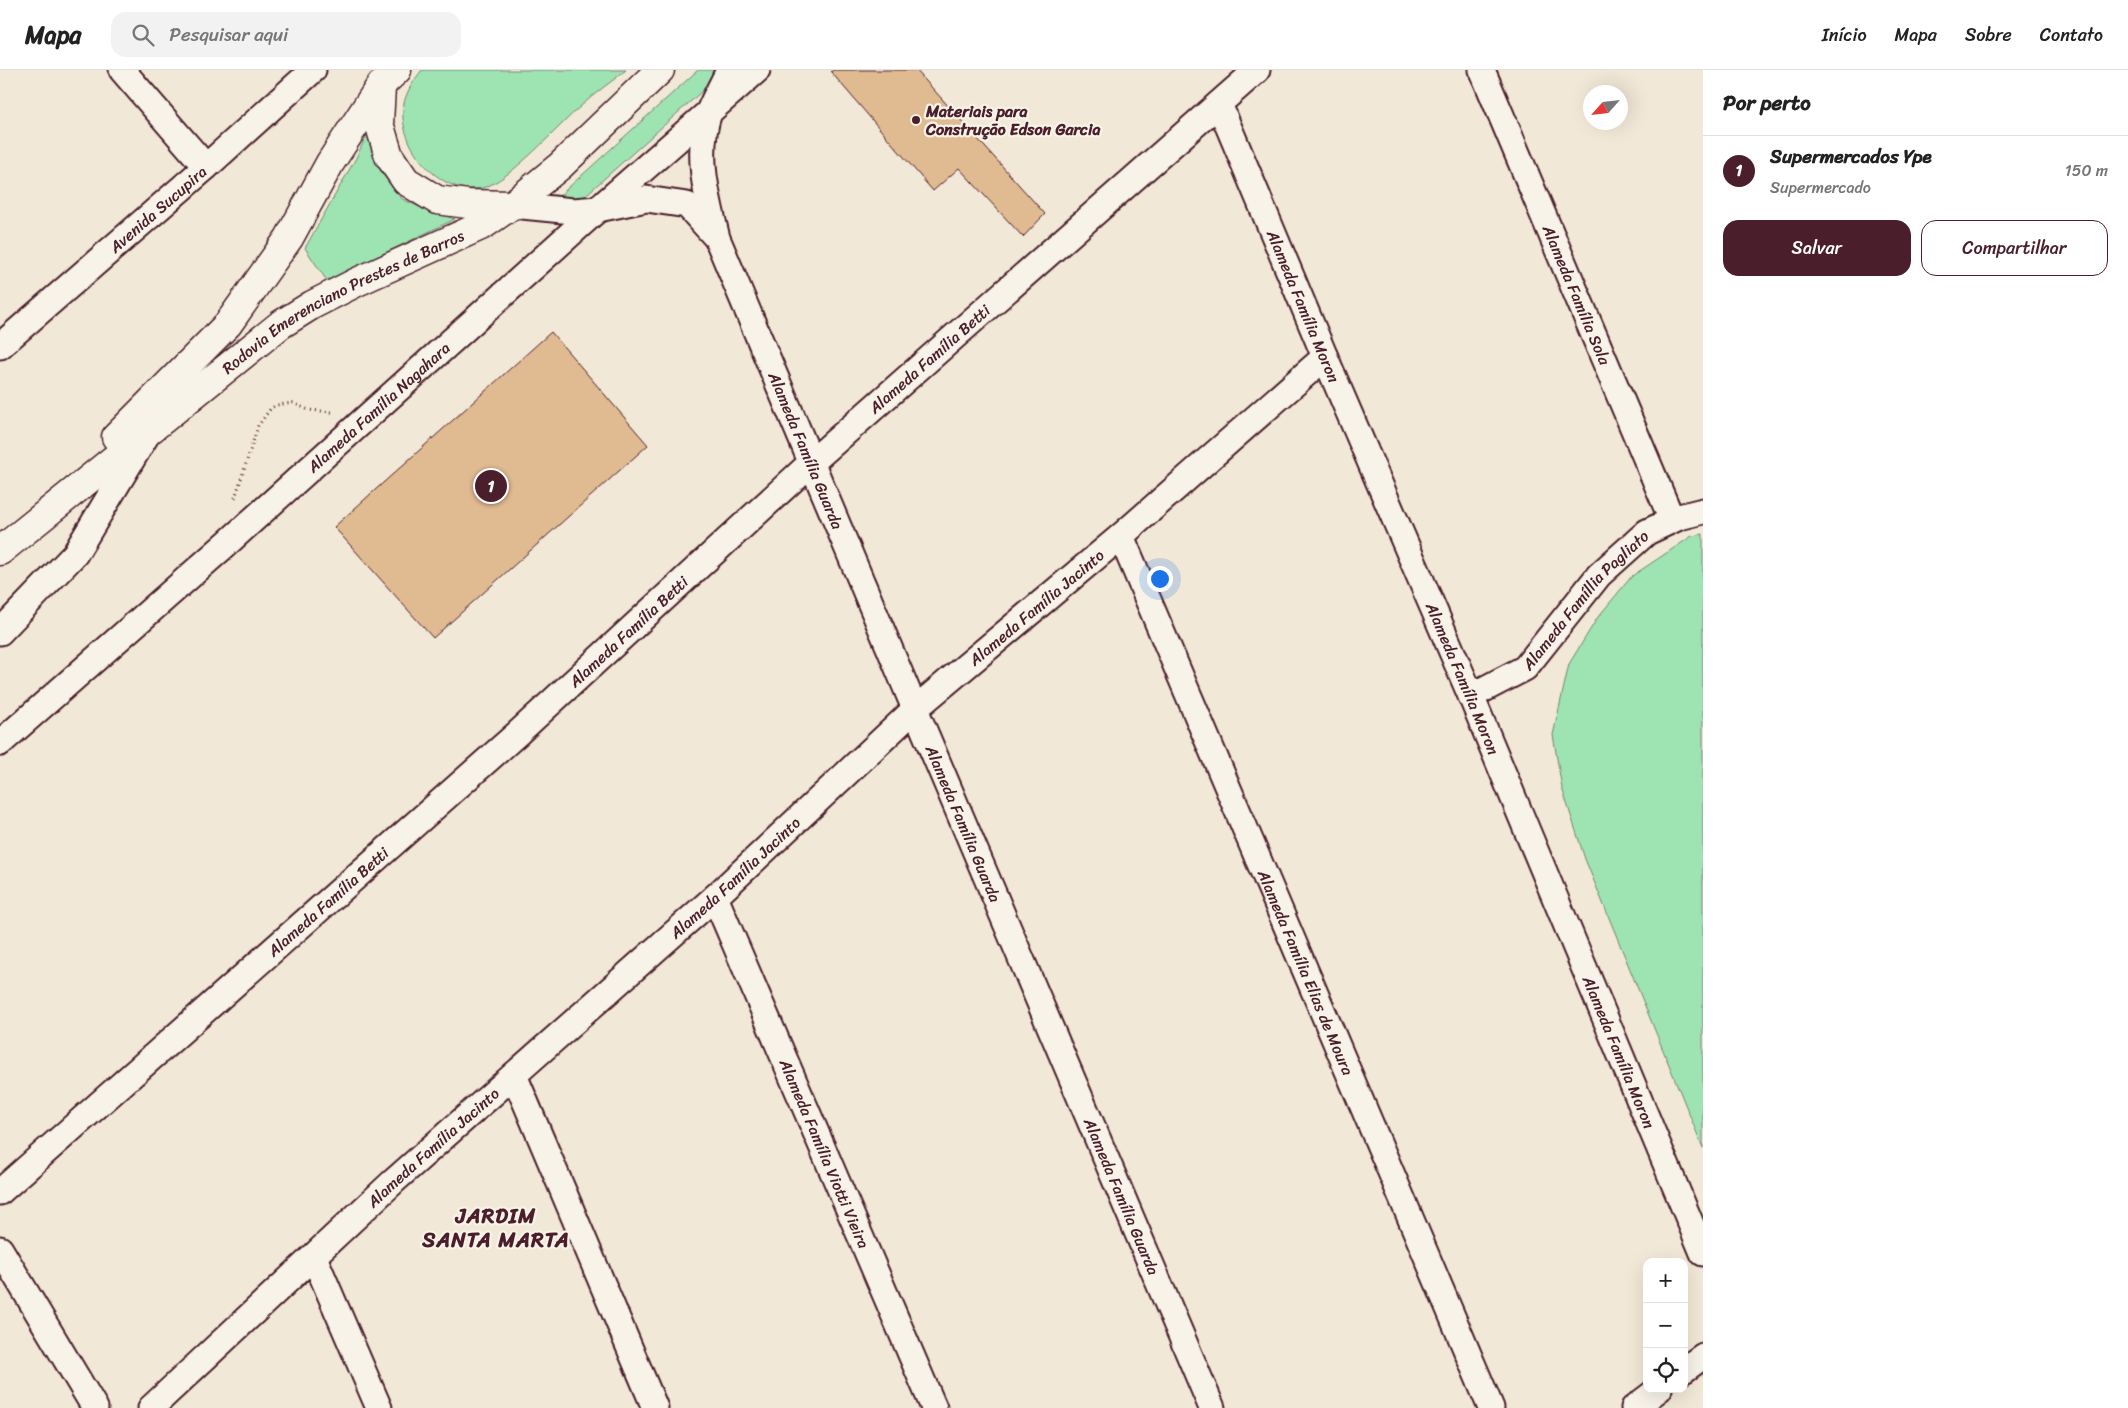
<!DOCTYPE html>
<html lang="pt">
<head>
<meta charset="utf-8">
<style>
  :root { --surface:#fff; --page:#f2f2f2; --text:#222; --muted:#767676; --line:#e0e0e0; --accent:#4a1f2b }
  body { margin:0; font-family:Sriracha,sans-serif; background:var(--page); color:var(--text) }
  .controls { position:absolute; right:15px; bottom:15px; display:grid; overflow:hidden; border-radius:10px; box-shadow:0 5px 20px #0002 }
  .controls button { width:45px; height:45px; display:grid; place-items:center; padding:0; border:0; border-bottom:1px solid var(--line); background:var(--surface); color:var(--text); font:25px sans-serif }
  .compass { position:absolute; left:1583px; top:15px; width:45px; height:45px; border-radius:50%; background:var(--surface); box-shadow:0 5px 20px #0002; rotate:243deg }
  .you { position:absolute; left:1159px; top:508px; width:18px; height:18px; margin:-12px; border:4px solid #fff; border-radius:50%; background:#1a73e8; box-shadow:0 0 0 8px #1a73e833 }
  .badge { display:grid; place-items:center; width:32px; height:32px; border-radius:50%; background:var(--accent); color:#fff; font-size:16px; font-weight:700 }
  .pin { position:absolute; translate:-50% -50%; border:2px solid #fff; box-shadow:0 1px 5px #0006 }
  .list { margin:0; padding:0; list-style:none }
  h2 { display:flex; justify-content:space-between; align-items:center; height:65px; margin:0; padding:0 20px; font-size:21px }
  h2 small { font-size:16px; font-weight:400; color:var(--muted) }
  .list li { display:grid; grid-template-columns:32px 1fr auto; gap:15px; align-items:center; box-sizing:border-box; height:70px; padding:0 20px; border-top:1px solid var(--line) }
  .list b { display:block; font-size:19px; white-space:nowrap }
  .list p { margin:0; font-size:16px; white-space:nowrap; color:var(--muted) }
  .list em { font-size:16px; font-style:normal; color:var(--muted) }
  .actions { display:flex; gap:10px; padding:15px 20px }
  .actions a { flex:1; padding:11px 0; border:1px solid var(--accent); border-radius:15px; text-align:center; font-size:18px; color:var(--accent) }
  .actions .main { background:var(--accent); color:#fff }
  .icon { flex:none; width:28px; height:28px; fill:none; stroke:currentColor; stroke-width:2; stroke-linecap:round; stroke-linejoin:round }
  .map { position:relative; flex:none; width:1703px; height:1338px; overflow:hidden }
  header { display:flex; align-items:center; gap:30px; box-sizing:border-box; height:70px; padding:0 25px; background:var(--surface); border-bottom:1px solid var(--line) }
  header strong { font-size:24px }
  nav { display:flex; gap:28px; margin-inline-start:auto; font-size:18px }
  .search { width:350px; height:45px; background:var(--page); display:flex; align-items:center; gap:12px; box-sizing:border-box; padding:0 18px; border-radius:15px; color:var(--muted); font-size:19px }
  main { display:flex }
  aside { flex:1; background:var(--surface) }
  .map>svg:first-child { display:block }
</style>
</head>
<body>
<header>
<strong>Mapa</strong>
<div class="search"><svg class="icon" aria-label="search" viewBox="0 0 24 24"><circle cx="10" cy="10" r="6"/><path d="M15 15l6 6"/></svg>Pesquisar aqui</div>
<nav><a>Início</a><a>Mapa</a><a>Sobre</a><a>Contato</a></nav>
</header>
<main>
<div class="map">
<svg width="1703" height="1338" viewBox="0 0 1703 1338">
  <rect width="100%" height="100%" fill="#f2e8d7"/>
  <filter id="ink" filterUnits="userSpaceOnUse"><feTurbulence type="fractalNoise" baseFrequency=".02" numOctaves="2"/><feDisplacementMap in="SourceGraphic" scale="10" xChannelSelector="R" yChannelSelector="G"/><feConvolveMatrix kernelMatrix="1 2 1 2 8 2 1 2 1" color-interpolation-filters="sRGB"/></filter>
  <g filter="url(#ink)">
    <g fill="#9de4b2" stroke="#74826e">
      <path d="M422,0h204c-15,12 -31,23 -45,36 -22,19 -72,76 -99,82 -30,7 -60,-19 -72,-45 -13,-29 -8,-48 12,-73z"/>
      <path d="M698,0h16l5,6 -142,127 -19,-6z"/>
      <path d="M370,58l2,26 11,21 19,24 26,12 27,8 -128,62 -22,-33 51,-90z"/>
      <path d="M1703,464v614l-118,-289 -23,-71 -9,-53 16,-71 29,-47 34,-41 60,-40z"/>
    </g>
    <g fill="#e0ba91" stroke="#4a1f2b">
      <path d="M833,0h83l129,144 -22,23 -64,-69 -26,23 -102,-119z"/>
      <path d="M551,262l97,113 -215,193 -99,-111z"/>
    </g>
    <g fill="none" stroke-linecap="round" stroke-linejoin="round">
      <g stroke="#4a1f2b" stroke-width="29">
        <g id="street">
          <path d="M122,0l84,97"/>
          <path id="s1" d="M729,0c-6,14 -15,28 -20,42 -14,42 -2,85 8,126l198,471 297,699"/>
          <path id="s2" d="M1482,0l190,450"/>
          <path id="s3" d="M1219,34l106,253 146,339 232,557"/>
          <path d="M512,135l61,6 25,-2 48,-10 41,6 28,31"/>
          <path id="s4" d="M0,276l206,-179 107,-97"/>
          <path id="s5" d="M1121,466l370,872"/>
          <path d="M0,562l75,-78 71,-118"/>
          <path id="s6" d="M1471,626l54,-28 74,-93 48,-43 32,-15 24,-6"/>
          <path id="s7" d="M0,673l224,-197 374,-337 159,-139"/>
          <path id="s8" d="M715,827l219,511"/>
          <path d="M514,1005l141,333"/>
          <path id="s9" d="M0,1122l518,-459 294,-271 445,-392"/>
          <path d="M0,1179l95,159"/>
          <path d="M314,1187l65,151"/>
          <path d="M1684,1300l19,-14"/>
          <path id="s10" d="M151,1338l243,-227 321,-284 200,-188 206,-173 204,-179"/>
          <path d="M1634,1338l25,-19"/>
        </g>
      </g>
      <g stroke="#4a1f2b" stroke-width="31">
        <g id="primary">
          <path d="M381,17l-2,36 10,33 17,25 31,19 31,4 44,1"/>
          <path d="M116,367l112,-113 61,-86 41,-75 51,-78 16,-15"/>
          <path id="s11" d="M0,481l280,-226 32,-20 45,-23 126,-57 29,-20 48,-39 100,-96"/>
        </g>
      </g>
      <path stroke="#4a1f2b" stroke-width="3" stroke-dasharray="1 4" stroke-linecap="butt" d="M235,428l23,-72 13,-18 6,-3 16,-2 16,7 23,2"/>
      <use href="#street" stroke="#f7f3e8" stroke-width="25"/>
      <use href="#primary" stroke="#f7f3e8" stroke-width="28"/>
    </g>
  </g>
  <circle fill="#4a1f2b" stroke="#f7f3e8" stroke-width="2" cx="916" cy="50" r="5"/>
  <g text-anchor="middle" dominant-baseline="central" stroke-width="4.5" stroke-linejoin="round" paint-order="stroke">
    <g font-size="16" font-weight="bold" fill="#4a1f2b" stroke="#f7f3e8" text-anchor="start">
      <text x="926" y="41">Materiais para<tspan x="926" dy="18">Construção Edson Garcia</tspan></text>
    </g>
    <g font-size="16" fill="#4a1f2b" stroke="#f7f3e8">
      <text stroke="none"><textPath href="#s4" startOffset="209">Avenida Sucupira</textPath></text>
      <text stroke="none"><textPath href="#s2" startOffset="244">Alameda Família Sola</textPath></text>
      <text stroke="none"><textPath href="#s11" startOffset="426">Rodovia Emerenciano Prestes de Barros</textPath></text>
      <text stroke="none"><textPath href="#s3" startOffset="219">Alameda Família Moron</textPath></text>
      <text stroke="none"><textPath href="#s9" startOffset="1248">Alameda Família Betti</textPath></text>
      <text stroke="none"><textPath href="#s7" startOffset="506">Alameda Família Nagahara</textPath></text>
      <text stroke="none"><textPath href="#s1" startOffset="405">Alameda Família Guarda</textPath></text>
      <text stroke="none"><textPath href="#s6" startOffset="152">Alameda Famíllia Pagliato</textPath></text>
      <text stroke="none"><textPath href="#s10" startOffset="1194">Alameda Família Jacinto</textPath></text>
      <text stroke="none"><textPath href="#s9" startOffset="842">Alameda Família Betti</textPath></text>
      <text stroke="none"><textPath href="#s3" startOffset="624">Alameda Família Moron</textPath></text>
      <text stroke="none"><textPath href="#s1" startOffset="810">Alameda Família Guarda</textPath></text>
      <text stroke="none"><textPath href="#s10" startOffset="789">Alameda Família Jacinto</textPath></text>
      <text stroke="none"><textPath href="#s9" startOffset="438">Alameda Família Betti</textPath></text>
      <text stroke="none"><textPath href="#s5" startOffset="474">Alameda Família Elias de Moura</textPath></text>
      <text stroke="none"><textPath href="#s3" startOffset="1029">Alameda Família Moron</textPath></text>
      <text stroke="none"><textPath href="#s10" startOffset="384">Alameda Família Jacinto</textPath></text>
      <text stroke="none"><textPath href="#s8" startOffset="279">Alameda Família Viotti Vieira</textPath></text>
      <text stroke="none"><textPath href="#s1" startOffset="1215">Alameda Família Guarda</textPath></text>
    </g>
    <g font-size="21" font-weight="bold" letter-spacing="1" fill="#4a1f2b" stroke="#f7f3e8">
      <text x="496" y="1146">JARDIM<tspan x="496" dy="24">SANTA MARTA</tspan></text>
    </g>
  </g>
</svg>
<div class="controls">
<button>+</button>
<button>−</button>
<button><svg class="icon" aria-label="locate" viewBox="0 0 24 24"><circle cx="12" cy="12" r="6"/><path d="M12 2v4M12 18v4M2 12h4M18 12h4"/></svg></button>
</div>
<svg class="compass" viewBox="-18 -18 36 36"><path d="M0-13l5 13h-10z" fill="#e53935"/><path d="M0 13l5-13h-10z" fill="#767676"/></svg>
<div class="you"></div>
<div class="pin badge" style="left:491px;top:416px">1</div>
</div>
<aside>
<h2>Por perto<small></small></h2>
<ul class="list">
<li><span class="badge">1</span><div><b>Supermercados Ype</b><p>Supermercado</p></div><em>150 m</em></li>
</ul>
<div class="actions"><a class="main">Salvar</a><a>Compartilhar</a></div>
</aside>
</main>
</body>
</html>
